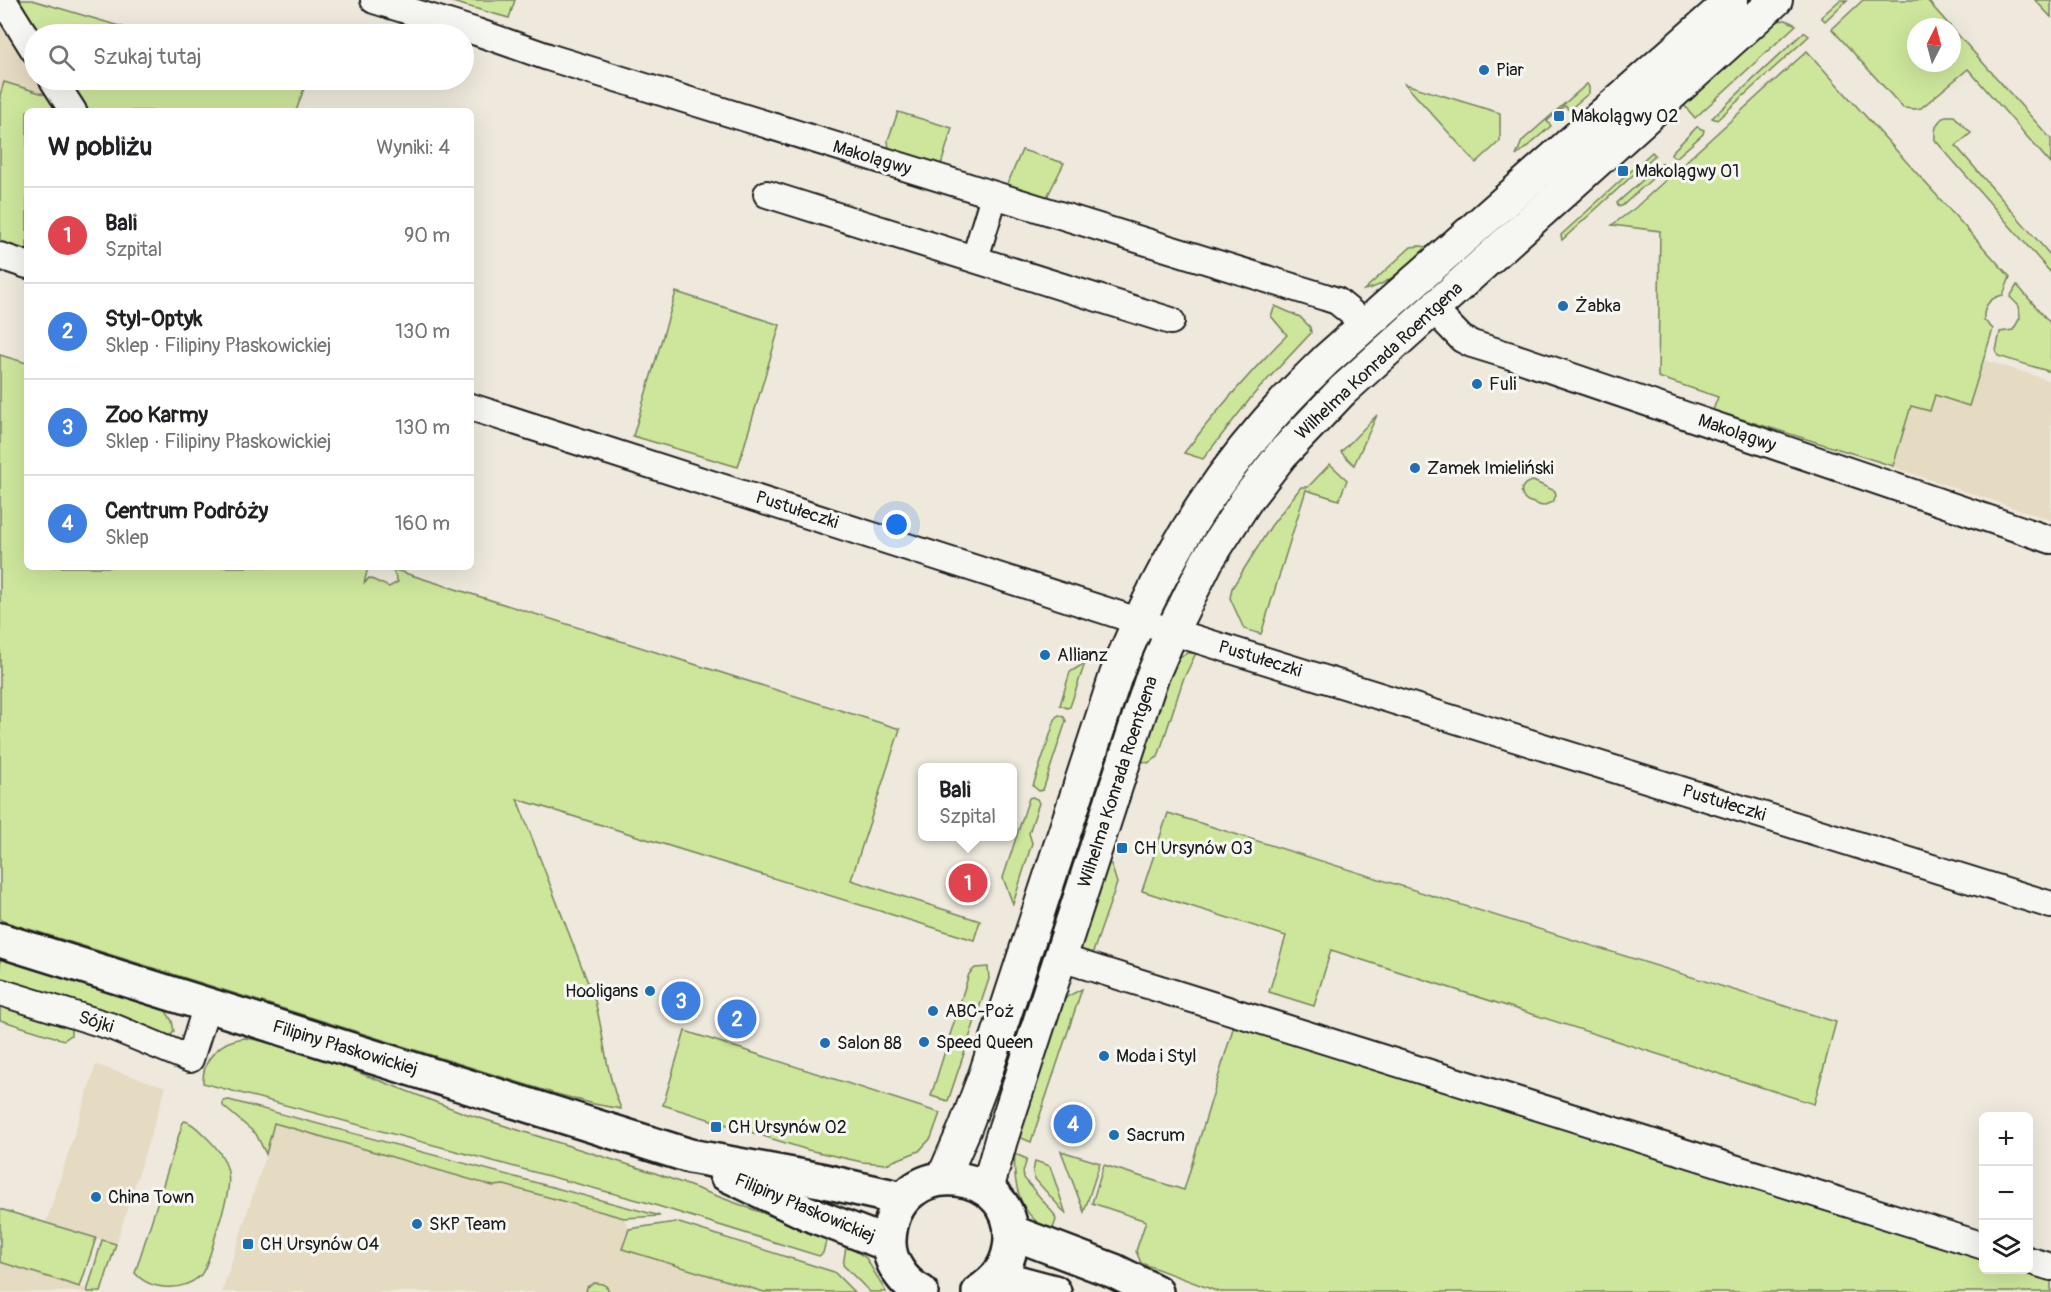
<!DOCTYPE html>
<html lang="pl">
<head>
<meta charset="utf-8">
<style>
  :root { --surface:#fff; --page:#f2f2f2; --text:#202124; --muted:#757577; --line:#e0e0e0; --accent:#1a73e8 }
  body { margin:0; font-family:Pangolin,sans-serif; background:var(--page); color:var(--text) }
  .controls { position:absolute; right:18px; bottom:18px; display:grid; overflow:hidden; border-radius:9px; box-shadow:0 6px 24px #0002 }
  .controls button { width:54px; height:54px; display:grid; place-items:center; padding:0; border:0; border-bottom:2px solid var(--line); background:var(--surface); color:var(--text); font:30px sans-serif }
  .compass { position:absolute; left:1907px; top:18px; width:54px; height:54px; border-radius:50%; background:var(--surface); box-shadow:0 6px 24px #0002; rotate:6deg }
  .you { position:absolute; left:897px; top:525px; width:21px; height:21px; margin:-15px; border:4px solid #fff; border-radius:50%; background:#1a73e8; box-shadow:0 0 0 9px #1a73e833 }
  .badge { display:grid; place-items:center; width:39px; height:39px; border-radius:50%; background:var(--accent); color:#fff; font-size:20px; font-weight:700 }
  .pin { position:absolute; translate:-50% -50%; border:3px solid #fff; box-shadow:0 2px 6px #0006 }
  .popup { position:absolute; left:918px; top:763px; width:99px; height:78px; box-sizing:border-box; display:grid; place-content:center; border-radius:9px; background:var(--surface); filter:drop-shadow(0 2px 4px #0005); font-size:20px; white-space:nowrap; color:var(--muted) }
  .popup b { font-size:22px; color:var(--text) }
  .popup::after { content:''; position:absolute; left:50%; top:100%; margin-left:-12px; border:12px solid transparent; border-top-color:var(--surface) }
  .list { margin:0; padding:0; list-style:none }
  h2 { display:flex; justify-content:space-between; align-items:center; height:78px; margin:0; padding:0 24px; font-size:26px }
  h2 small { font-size:20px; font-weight:400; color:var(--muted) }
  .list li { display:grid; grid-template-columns:39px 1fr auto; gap:18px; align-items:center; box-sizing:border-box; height:96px; padding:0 24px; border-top:2px solid var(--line) }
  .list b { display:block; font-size:22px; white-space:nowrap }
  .list p { margin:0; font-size:20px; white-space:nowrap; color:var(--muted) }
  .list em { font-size:20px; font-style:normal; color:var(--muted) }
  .icon { flex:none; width:33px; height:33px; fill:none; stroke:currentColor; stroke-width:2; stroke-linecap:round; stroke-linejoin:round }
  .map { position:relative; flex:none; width:2051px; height:1292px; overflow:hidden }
  .search { position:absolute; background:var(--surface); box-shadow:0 6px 24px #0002; left:24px; top:24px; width:450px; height:66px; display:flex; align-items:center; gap:15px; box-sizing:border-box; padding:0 21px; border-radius:33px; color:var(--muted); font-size:22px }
  .panel { position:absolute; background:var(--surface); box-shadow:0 6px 24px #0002; left:24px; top:108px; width:450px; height:462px; border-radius:9px }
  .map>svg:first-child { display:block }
</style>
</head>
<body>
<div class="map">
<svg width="2051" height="1292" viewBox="0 0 2051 1292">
  <rect width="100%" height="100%" fill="#eee9dc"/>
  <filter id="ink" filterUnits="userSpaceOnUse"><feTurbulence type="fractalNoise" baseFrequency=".0167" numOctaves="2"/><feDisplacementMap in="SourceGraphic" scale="12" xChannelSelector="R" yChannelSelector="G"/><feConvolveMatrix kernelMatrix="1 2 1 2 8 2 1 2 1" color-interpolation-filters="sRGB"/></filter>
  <g filter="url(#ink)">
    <g fill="#e5dac2">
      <path d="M0,20l34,47v13h10l13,18 -53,-15 -4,12z"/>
      <path d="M1984,360l67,21v139l-158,-53 18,-61 24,-12 34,11z"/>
      <path d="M96,1065l70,22 -50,157 -70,-21z"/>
      <path d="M273,1123l220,63 11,-1 120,33 5,11 -7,20 142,43h-542l44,-138z"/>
      <path d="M0,1262l87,27v3h-87z"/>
    </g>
    <g fill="#cde69c" stroke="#74815c" stroke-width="1.5">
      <path d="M17,0h15l114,34h-107z"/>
      <path d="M445,0h70l-6,18z"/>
      <path d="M1840,0h7l-22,21 -4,-4z"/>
      <path d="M1863,0h64l24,27h-35v36h36v-35l99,111v25l-83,-95 -47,39 -6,1 -12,-1 -71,-79z"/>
      <path d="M2035,0h16v17z"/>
      <path d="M1786,20l10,5 -101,93 -12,-14 94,-83z"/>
      <path d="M1804,32l5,4 -92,84 -5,-2z"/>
      <path d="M1807,51l203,226 -7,18c-14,3 -20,11 -19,25l9,9 -24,77 -34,-11 -5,16 -19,-5 -18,60 -180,-56 5,-13 -60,-20 2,-146 -48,-6 23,-17z"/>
      <path d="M68,80h226l12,3 -10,28h-207z"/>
      <path d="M4,82l53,16 8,13h-38v141l-27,-8v-149z"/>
      <path d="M1405,84l95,29v28l-24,22z"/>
      <path d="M1587,84l2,3v6l-20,17 -4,-4 -18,15 4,5 -35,30 6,-15z"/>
      <path d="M898,112l54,16 -11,37 -52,-16 -1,-9z"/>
      <path d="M1946,116h8l17,17 -15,13 95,110v17l-116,-133c-1,-11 1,-18 11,-24z"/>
      <path d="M1697,127l7,3 -1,4 -26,23h-3l-3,-2 1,-3z"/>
      <path d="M1022,150l42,13 -16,32 -3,2 -38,-12z"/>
      <path d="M1652,152l3,3 -93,85 -1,-5z"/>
      <path d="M1662,163l3,4 -43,39h-3l-2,-3z"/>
      <path d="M1420,246l8,1c-20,17 -38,38 -64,43l47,-43z"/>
      <path d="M2017,285l34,39v48l-53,-16 -2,-5 4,-19 13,-2 7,-12 -1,-12 -9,-9z"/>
      <path d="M676,292l104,33 -42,142 -105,-31z"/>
      <path d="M1275,306l25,11 10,10 1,6 -57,61 -51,65 -19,-6c32,-42 66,-81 103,-118l-16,-19z"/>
      <path d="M0,355l27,8v204h341l-4,17 5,-6 20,9 9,-5 -6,-13 508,160 -49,151 129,41 -6,19 -457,-141 78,202c10,38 10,70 26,108l-27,-5 -41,-11 -553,-173z"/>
      <path d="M1377,415l-23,50 -13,-13z"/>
      <path d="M1330,464l17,16 -8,20 -33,-10 -45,144 -17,-5 -14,-31 2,-10 39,-62 30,-39h7z"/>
      <path d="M1533,481l22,10 1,4 -3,7 -11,4 -17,-6c-7,-9 -3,-17 8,-19z"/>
      <path d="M1188,653h8l-13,27 -25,77 -10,6 -10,-3 35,-96 8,-8z"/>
      <path d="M1085,663l-15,44 -3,1 -7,-3 10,-33z"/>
      <path d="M1059,715l5,2 2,4 -23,69 -4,1 -6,-5 23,-69z"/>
      <path d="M1032,797l5,2 2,4 -10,30 3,10 -19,61 -10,-26 26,-80z"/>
      <path d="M1168,813l668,209 -22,82 -483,-154 -17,56 -45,-14 17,-56 -144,-45z"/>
      <path d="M1105,862l6,2 6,19 -27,78c-7,-6 -9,-12 -11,-21z"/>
      <path d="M0,958l166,53 6,10 2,10 -4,6 -5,2 -165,-58z"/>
      <path d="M988,967l1,12 -41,122 -17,-5 38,-122 6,-6z"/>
      <path d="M1082,989l-51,153 -12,-5 42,-134 7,-7z"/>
      <path d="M0,1006l68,21 3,3v5l-7,5 -64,-20z"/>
      <path d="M1235,1022l748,233 1,15 45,-1 22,7v16h-832l-78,-29 -5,-12 10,-30 -54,-18 12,-38 80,25z"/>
      <path d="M685,1031l255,82 -9,25 -12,13 -33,13 -24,-2 -54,-12 -145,-45z"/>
      <path d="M245,1038l35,6 25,8 159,61 191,60 172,64 -4,16 -4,3 -174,-54 -442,-119c-1,-25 18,-43 42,-45z"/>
      <path d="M229,1100l431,116 -36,2 -120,-33 -11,1 -219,-63 -8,31 -10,-20 -33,-28v-5z"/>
      <path d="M185,1121c8,2 15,10 21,16 36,33 21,57 10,97 -3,11 -9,34 -16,42 -18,16 -49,15 -65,-3l48,-151z"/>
      <path d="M1061,1151l39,12 -16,49z"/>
      <path d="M1015,1154l12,5 -4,13 1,6 30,36 2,6 -4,11c-5,-3 -12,-6 -16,-10 -19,-16 -23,-44 -21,-67z"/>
      <path d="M1035,1161l15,5 16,48 -32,-36 -1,-6z"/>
      <path d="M0,1209l96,29 -16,49 -80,-25z"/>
      <path d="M676,1222l158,50 20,20h-90l-142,-43 7,-20z"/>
      <path d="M102,1240l14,4 -15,48h-14z"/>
      <path d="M848,1246l18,12 20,34h-16l-27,-27 3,-18z"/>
      <path d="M594,1283c7,0 14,2 15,9h-23l1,-5z"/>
    </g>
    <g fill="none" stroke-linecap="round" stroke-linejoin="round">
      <g stroke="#1c1c1c" stroke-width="30">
        <g id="minor">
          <path d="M3,0l31,50"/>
          <path d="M374,0l103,32 71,25 777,240 12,4 28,23"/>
          <path d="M53,80l20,31"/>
          <path d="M767,194l404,127"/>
          <path d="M0,256l27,9"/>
          <path d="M975,258l19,-62"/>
          <path d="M1433,309l29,30 10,5 39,12 540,184"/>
          <path d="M471,407l667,214 913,284"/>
          <path d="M1061,958l923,288"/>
          <path d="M0,992l113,35 77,32 17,-54"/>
          <path d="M2028,1260l23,7"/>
        </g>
      </g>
      <g stroke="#1c1c1c" stroke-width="36">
        <g id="tertiary">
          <path d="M943,1178l22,-50 20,-53 131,-400c51,-127 111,-221 211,-316l405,-359"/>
          <path d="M987,1190l14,-50 136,-418 15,-45 20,-46 35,-70 40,-62 35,-45 60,-63 434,-391"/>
        </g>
      </g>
      <g stroke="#1c1c1c" stroke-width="38">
        <g id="secondary">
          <path d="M0,940l690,216 130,24 83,19"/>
          <path d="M726,1174l81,39 81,31"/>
          <path d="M1011,1232l103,39 42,21"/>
          <path d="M997,1277l57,15"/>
          <path d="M921,1292c-18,-9 -33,-31 -32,-52 4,-91 135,-74 121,8 -3,20 -15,33 -31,44"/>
        </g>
      </g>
      <use href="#minor" stroke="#f6f6f2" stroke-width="26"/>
      <use href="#tertiary" stroke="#f6f6f2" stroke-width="32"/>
      <use href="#secondary" stroke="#f6f6f2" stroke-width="33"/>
    </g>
  </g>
  <g fill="#1f6fb2" stroke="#f6f6f2" stroke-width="2">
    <circle cx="1484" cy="70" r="6"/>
    <rect x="1553" y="110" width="12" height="12" rx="3"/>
    <rect x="1617" y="165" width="12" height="12" rx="3"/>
    <circle cx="1563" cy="306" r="6"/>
    <circle cx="1477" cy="384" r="6"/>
    <circle cx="1415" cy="468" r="6"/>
    <circle cx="1045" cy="655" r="6"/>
    <rect x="1116" y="842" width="12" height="12" rx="3"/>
    <circle cx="650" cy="991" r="6"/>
    <circle cx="933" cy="1011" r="6"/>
    <circle cx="924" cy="1042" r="6"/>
    <circle cx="825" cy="1043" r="6"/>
    <circle cx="1104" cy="1056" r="6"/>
    <rect x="710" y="1121" width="12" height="12" rx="3"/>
    <circle cx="1114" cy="1135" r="6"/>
    <circle cx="96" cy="1197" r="6"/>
    <circle cx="417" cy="1224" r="6"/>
    <rect x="242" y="1238" width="12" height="12" rx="3"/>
  </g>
  <g text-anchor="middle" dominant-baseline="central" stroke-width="6" stroke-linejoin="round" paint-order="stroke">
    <g font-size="18" fill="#1c1c1c" stroke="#f6f6f2" text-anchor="start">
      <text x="1496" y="70">Piar</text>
      <text x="1571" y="116">Makolągwy 02</text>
      <text x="1635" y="171">Makolągwy 01</text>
      <text x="1575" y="306">Żabka</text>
      <text x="1489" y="384">Fuli</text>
      <text x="1427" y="468">Zamek Imieliński</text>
      <text x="1057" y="655">Allianz</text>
      <text x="1134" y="848">CH Ursynów 03</text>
      <text x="638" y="991" text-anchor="end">Hooligans</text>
      <text x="945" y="1011">ABC-Poż</text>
      <text x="936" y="1042">Speed Queen</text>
      <text x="837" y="1043">Salon 88</text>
      <text x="1116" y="1056">Moda i Styl</text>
      <text x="728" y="1127">CH Ursynów 02</text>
      <text x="1126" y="1135">Sacrum</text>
      <text x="108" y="1197">China Town</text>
      <text x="429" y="1224">SKP Team</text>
      <text x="260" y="1244">CH Ursynów 04</text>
    </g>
    <g font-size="18" fill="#1c1c1c" stroke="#f6f6f2">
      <text transform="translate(872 158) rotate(17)">Makolągwy</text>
      <text transform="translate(1379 361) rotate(-43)">Wilhelma Konrada Roentgena</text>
      <text transform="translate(1737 433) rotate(19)">Makolągwy</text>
      <text transform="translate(797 510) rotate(18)">Pustułeczki</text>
      <text transform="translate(1260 659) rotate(17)">Pustułeczki</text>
      <text transform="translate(1118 782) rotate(-72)">Wilhelma Konrada Roentgena</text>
      <text transform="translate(1724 803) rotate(17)">Pustułeczki</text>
      <text transform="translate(96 1022) rotate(18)">Sójki</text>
      <text transform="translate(345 1048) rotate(17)">Filipiny Płaskowickiej</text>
      <text transform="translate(805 1208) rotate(23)">Filipiny Płaskowickiej</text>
    </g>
  </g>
</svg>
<div class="controls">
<button>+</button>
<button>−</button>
<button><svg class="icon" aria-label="layers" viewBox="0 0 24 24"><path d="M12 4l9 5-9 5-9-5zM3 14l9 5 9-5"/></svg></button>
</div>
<svg class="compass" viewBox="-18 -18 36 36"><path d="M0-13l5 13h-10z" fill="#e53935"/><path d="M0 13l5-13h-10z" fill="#757577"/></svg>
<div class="you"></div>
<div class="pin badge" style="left:968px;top:883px;background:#e0444e">1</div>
<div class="popup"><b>Bali</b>Szpital</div>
<div class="pin badge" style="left:737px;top:1019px;background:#3f7fe0">2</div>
<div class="pin badge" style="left:681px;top:1001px;background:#3f7fe0">3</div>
<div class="pin badge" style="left:1073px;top:1124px;background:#3f7fe0">4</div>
<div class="search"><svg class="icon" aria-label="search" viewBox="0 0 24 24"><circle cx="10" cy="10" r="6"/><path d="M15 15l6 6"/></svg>Szukaj tutaj</div>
<section class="panel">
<h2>W pobliżu<small>Wyniki: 4</small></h2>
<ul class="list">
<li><span class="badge" style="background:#e0444e">1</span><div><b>Bali</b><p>Szpital</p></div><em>90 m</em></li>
<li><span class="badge" style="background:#3f7fe0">2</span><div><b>Styl-Optyk</b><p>Sklep · Filipiny Płaskowickiej</p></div><em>130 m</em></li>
<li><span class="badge" style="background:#3f7fe0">3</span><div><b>Zoo Karmy</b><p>Sklep · Filipiny Płaskowickiej</p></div><em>130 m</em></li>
<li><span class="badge" style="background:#3f7fe0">4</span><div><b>Centrum Podróży</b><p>Sklep</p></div><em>160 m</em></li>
</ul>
</section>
</div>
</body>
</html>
